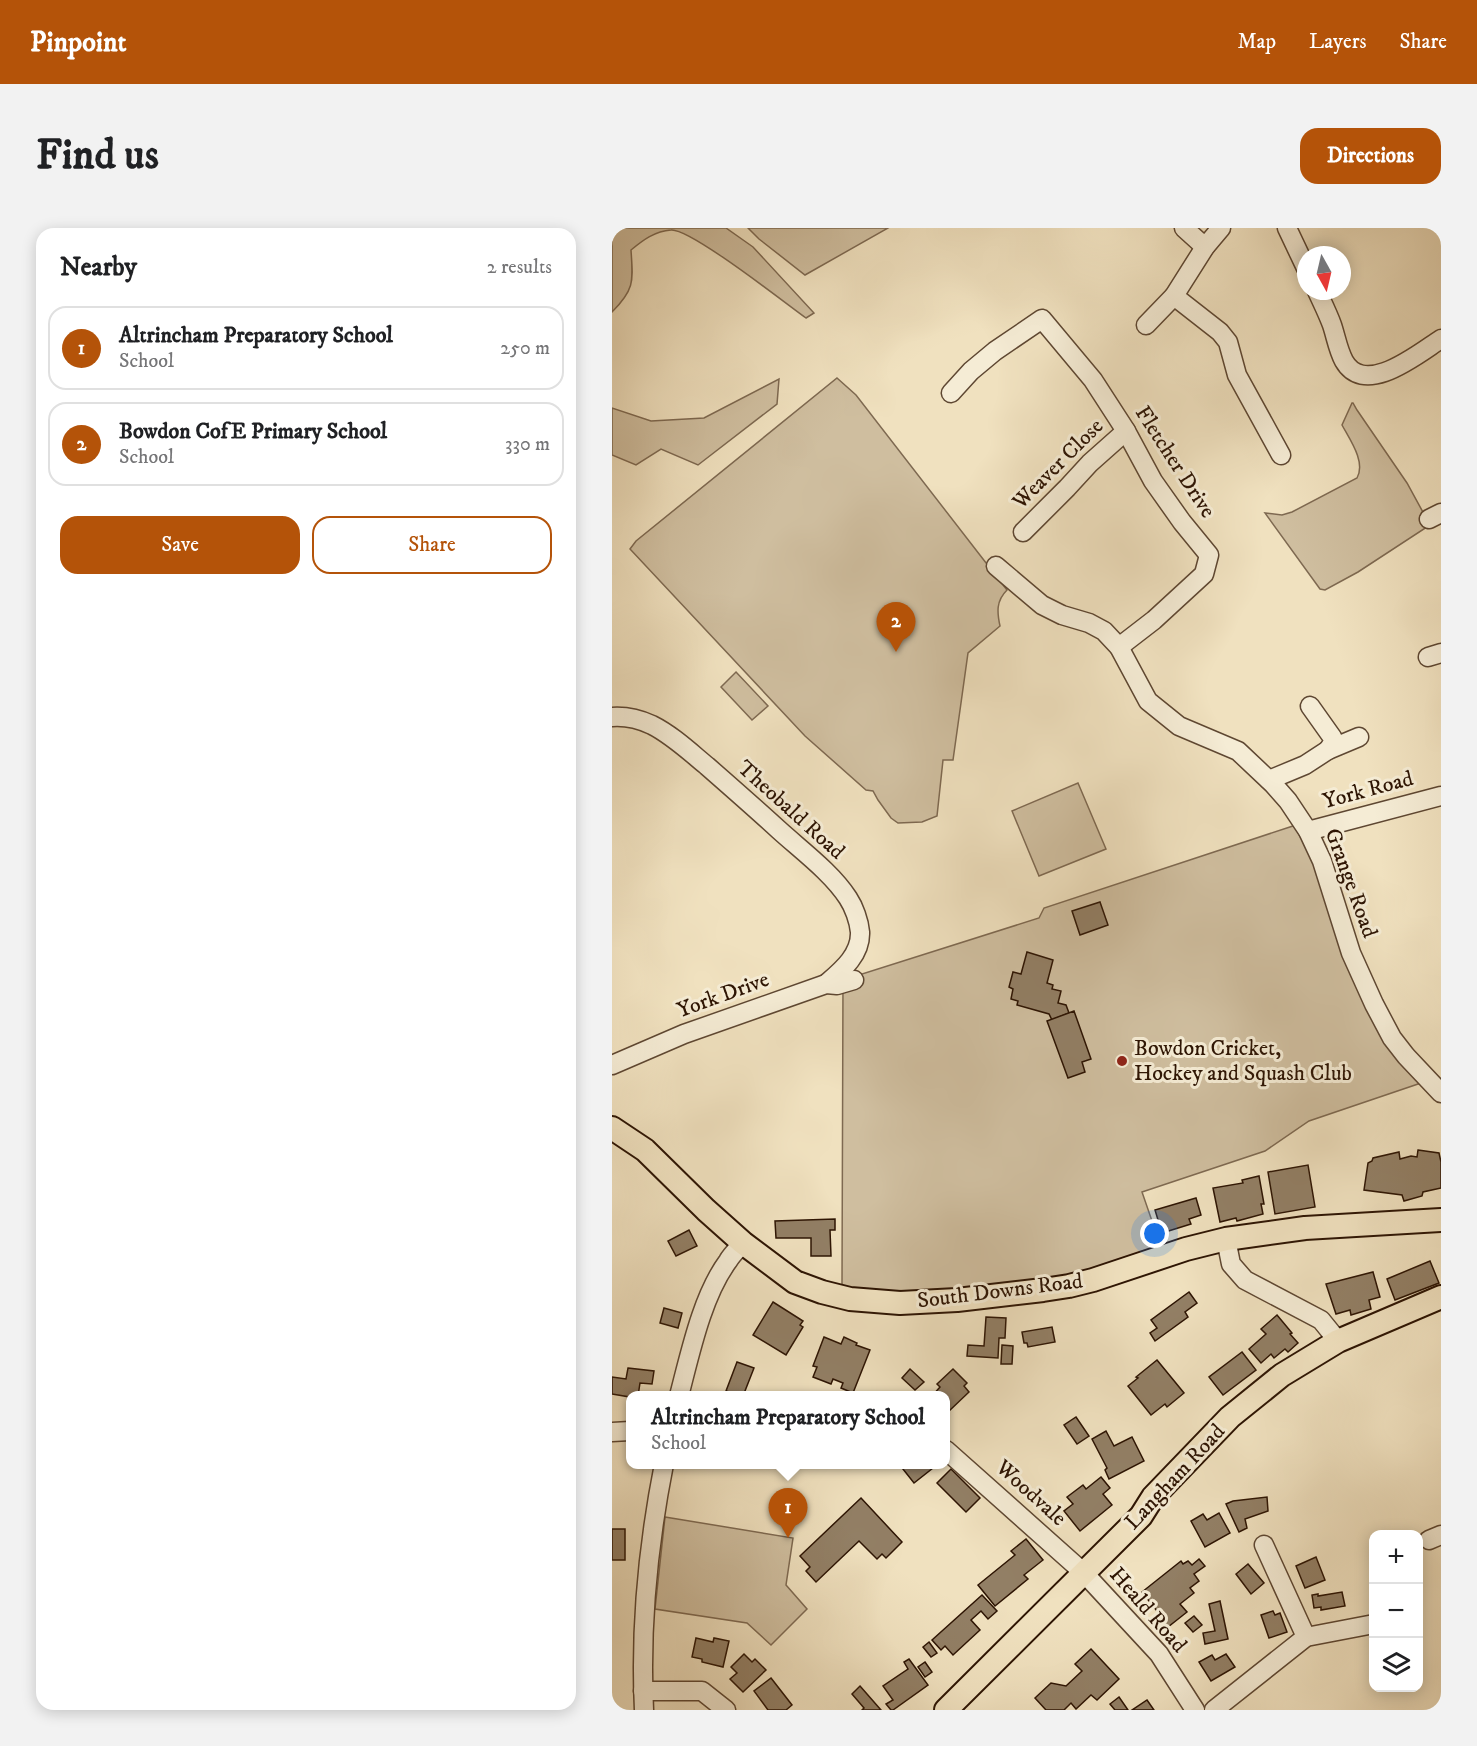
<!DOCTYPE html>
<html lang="en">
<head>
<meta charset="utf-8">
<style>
  :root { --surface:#fff; --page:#f2f2f2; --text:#202124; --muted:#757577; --line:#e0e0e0; --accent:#b45309 }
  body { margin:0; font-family:"IM FELL DW Pica",serif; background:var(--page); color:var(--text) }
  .controls { position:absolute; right:18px; bottom:18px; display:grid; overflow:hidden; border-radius:12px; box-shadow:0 3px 15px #0003 }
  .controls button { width:54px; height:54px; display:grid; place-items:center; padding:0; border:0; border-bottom:2px solid var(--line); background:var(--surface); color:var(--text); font:30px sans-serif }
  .compass { position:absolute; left:685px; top:18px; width:54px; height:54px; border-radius:50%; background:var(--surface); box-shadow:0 3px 15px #0003; rotate:172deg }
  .you { position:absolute; left:543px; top:1006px; width:21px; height:21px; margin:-15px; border:4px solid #fff; border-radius:50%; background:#1a73e8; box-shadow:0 0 0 9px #1a73e833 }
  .badge { display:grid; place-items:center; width:39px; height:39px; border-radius:50%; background:var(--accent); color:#fff; font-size:20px; font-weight:700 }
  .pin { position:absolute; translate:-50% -50px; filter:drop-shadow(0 2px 3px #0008) }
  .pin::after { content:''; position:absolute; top:32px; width:21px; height:18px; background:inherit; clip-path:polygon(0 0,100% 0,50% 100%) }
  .popup { position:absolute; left:14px; top:1163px; width:324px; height:78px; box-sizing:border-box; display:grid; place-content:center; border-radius:12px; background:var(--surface); filter:drop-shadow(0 2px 4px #0005); font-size:20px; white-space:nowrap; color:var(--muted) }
  .popup b { font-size:22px; color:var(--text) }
  .popup::after { content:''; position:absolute; left:50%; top:100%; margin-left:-12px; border:12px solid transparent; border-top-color:var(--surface) }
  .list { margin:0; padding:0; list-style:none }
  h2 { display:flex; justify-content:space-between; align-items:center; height:78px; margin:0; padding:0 24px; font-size:26px }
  h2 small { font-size:20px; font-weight:400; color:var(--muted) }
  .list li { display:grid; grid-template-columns:39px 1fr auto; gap:18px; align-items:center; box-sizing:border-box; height:84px; margin:0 12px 12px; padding:0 12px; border:2px solid var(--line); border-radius:18px }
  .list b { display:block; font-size:22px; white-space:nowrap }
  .list p { margin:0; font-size:20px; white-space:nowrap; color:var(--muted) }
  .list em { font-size:20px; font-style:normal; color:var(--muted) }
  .actions { display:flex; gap:12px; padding:18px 24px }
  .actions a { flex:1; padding:14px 0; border:2px solid var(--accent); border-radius:18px; text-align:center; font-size:21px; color:var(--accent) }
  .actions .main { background:var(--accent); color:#fff }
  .icon { flex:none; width:33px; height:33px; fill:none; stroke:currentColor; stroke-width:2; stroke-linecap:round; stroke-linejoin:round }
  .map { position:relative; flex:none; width:829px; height:1482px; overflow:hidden; border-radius:18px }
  header { display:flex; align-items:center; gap:36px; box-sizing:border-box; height:84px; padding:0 30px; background:var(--accent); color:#fff }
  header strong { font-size:28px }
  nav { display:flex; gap:33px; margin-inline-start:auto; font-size:21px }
  .intro { display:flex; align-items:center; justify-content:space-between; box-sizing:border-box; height:144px; padding:0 36px }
  h1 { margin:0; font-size:42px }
  .button { padding:15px 27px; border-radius:18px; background:var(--accent); color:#fff; font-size:21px; font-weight:700 }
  main { display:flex; gap:36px; padding:0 36px }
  aside { flex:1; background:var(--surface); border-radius:18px; box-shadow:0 3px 15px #0003 }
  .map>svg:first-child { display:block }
</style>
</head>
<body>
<header>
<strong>Pinpoint</strong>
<nav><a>Map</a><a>Layers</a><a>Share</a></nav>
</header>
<div class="intro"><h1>Find us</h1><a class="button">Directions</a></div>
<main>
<aside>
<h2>Nearby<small>2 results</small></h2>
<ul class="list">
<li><span class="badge">1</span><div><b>Altrincham Preparatory School</b><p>School</p></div><em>250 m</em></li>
<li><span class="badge">2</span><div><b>Bowdon CofE Primary School</b><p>School</p></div><em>330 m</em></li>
</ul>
<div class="actions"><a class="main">Save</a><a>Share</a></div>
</aside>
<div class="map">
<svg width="829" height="1482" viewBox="0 0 829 1482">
  <rect width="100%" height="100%" fill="#f0e1bf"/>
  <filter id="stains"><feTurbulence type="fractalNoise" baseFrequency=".00333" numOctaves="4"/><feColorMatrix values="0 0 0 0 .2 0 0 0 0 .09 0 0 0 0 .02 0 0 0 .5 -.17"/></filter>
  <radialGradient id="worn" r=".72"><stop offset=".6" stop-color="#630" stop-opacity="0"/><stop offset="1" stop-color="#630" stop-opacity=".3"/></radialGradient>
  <g fill="#cfbe9f" stroke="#7e6951" stroke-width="1.5">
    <path d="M0,0h114l27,19 61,66 -8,5c-21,-15 -116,-90 -135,-88 -16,1 -28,10 -40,20 2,31 4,39 -19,62z"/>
    <path d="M136,0h140l-83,47 -46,-36z"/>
    <path d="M225,150l19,17 151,195c-11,11 -10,22 -7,36l-32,27 -15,107h-10l-6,56 -15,6 -24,1 -7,-5 -13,-18 -5,-9 -7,-1 -61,-54 -175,-187 6,-8z"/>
    <path d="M167,151l-2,25 -79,61 -37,-16 -25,16 -24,-10v-47l39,13 53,-3z"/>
    <path d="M740,175h1l4,7 50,73 23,42 -72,47 -33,18 -5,-1 -55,-76 17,2 10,-3 65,-34c9,-16 -7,-38 -15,-53z"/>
    <path d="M124,444l32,34 -16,14 -31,-33z"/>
    <path d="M466,555l28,66 -67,27 -27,-65z"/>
    <path d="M684,597l125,258 -112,38 -44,30 -123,41 20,58 -38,14 -86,18 -148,13 -48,-9 1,-306 196,-62 5,-10z"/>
    <path d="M53,1289l128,21 -7,47 21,24 -36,36 -24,-22 -92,-14z"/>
  </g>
  <g fill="#927f65" stroke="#2d1403" stroke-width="1.5">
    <path d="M488,674l8,23 -28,10 -8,-24z"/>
    <path d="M415,724l26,8 -6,23 6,2 -1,4 9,2 -3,12 8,2 3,8 -17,7 -3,-6 -32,-9 1,-4 -7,-2 2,-10 -4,-2 4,-15 8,2z"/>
    <path d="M462,783l17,48 -9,3 3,10 -17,6 -21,-57z"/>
    <path d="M806,922l21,3 2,9v26l-18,4 -1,4 -18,5 -2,-6 -38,-5 4,-27 4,-2 1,-3 26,-6 1,7 11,-3 6,1z"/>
    <path d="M696,937l7,42 -40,7 -7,-42z"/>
    <path d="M647,948l5,28h-3l2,10 -26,7 -1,-3 -16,4 -7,-34 30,-5 -1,-3z"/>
    <path d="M584,970l5,17 -12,4 2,5 -29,9 -7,-23z"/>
    <path d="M223,991v11h-5l1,26h-20v-18h-35l-1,-17z"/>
    <path d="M77,1002l8,16 -21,10 -8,-15z"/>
    <path d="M818,1033l9,22 -44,17 -8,-21z"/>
    <path d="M761,1044l7,25 -11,3 2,9 -20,6 -1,-5 -14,4 -10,-30z"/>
    <path d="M577,1064l8,11 -12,9 3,5 -33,24 -5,-8 7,-5 -6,-8z"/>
    <path d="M161,1074l30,19 -3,4 3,2 -17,28 -33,-20z"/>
    <path d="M52,1080l18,5 -4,15 -18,-5z"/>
    <path d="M665,1087l15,18 -2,1 8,9 -10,9 -3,-3 -11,9 -3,-4 -10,9 -12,-14 17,-15 -5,-5z"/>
    <path d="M374,1089l20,1 -1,20h-6l-1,20 -31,-2 1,-11 16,1z"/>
    <path d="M440,1099l3,15 -27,5 -1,-4h-3l-2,-11z"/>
    <path d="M212,1109l17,7 3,-7 13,6 -1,2 14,5 -17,43 -12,-5 2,-5 -10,-4 -2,5 -18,-7 4,-10 -4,-1z"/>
    <path d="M390,1117l11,1 -1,18h-11z"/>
    <path d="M630,1124l14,18 -33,25 -14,-18z"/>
    <path d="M545,1132l27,33 -17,14 -2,-3 -14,11 -23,-29 10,-8 -2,-1z"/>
    <path d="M125,1134l17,6 -11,28 -17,-5z"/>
    <path d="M16,1140l26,3 -2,13 -12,-1 -2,13h-8v1l-18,-3v-17l14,2z"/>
    <path d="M298,1141l14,13 -9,8 -13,-12z"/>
    <path d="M341,1141l14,14 -3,3 5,6 -21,20 -2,-2v-14h-14l8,-9 -3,-3z"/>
    <path d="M464,1189l13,19 -12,8 -13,-19z"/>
    <path d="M494,1203l8,15 18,-9 12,24 -35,18 -4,-9 2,-2 -15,-29z"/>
    <path d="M287,1236h39l-24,19z"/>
    <path d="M339,1241l29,29 -14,14 -29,-29z"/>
    <path d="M489,1249l9,11 -7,6 9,11 -32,26 -16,-20 9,-7 -6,-7 16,-12 3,4z"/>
    <path d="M655,1269l1,14 -23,8 2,9 -8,4 -13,-28 7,-3z"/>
    <path d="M249,1270l41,44 -16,16 -4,-4 -5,5 -18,-18 -43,41 -10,-11 4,-4 -10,-11z"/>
    <path d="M607,1285l11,20 -25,14 -14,-26 12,-7 4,6z"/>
    <rect x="0" y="1301" width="13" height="31"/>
    <path d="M414,1311l17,21 -19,15 4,4 -33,27 -17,-21 37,-30 -4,-4z"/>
    <path d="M704,1329l9,23 -20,8 -9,-22z"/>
    <path d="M587,1331l6,7 -11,8 5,7 -9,7 4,5 -14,11 7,8 -19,15 -9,-10 2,-1 -19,-24 39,-31 2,3 5,-3 4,4z"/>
    <path d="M636,1336l16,19 -13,11 -15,-20z"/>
    <path d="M730,1364l3,14 -24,4v-3l-7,1 -2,-13 6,-1v2z"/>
    <path d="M370,1367l15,16 -9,8 -7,-8 -10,9 9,10 -27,25 -8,-9 -4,4 -9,-10z"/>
    <path d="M608,1373l8,38 -23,5 -2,-11 12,-2 -6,-27z"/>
    <path d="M661,1383l2,4 5,-2 7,19 -18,6 -8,-23z"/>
    <path d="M582,1388l8,9 -9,7 -8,-9z"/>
    <path d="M84,1410l17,4 1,-4 15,3 -6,26 -21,-5v-3l-10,-2z"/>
    <path d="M317,1414l8,11 -6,4 -8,-10z"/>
    <path d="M479,1421l28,30 -22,21 -6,-5 -15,14 -5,-6 -7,7h-18l-11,-12 16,-15 15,3 16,-15 -7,-7z"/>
    <path d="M132,1426l8,8 3,-3 11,11 -23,22 -13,-13 7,-6 -6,-6z"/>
    <path d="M614,1426l9,13 -24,14 -12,-19 13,-7 3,5z"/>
    <path d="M297,1431l19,26 -35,25h-2l-5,-6 7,-4 -10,-14 25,-17 -4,-7z"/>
    <path d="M313,1434l7,10 -7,5 -7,-10z"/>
    <path d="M159,1450l21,27 -6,5h-18l-14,-19z"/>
    <path d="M248,1458l21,24h-19l2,-2 -12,-14z"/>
    <path d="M507,1469l9,13h-13l-5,-6z"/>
    <path d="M535,1472l7,10h-22z"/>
  </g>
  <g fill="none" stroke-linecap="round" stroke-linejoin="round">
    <g stroke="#5e4732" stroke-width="21">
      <g id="minor">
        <path d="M572,0l21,19"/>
        <path d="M675,0l19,40"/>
        <path d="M705,63c5,11 11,23 15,34 4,12 6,25 12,36 21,37 75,-8 97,-22"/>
        <path d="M562,68l46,36 8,10 9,33 44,80"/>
        <path d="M534,97l28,-29 31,-49 16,-19"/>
        <path d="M339,165l20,-22 24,-20 47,-32 51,61 33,51 27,50 29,41 27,33 -5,19 -50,46 -35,27"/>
        <path d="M817,291l12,-6"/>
        <path d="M411,304l44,-44 23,-25 36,-32"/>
        <path d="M384,338l46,39 20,10 27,8 15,8 15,16 29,54 31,25 59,25 35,33 15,17 20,30 14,30 29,92 23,51 18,34 14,18 35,37"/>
        <path d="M816,429l13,-4"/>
        <path d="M698,478l22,31 2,4 -6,9"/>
        <path d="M0,489c14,-1 27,2 40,8 20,10 38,27 55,41 24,21 48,42 72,64 22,20 53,43 69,68 6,9 11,23 12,34 1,23 -19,39 -34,52"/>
        <path d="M657,552l36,-15 23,-15 31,-13"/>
        <path d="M696,603l133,-35"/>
        <path d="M0,837l72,-31 142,-50 11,1 17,-5"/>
        <path d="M614,1011l5,25 14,16 76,40 17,21"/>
        <path d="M67,1168c11,-42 23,-100 49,-135 4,-7 10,-12 15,-18"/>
        <path d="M0,1204l18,-1"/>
        <path d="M334,1222l138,123 75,81 36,56"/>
        <path d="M817,1312l12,-5"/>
        <path d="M652,1317l42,92"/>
        <path d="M31,1463h59l24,19"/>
        <path d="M32,1482c-4,-82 4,-165 20,-246"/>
        <path d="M602,1482l92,-73 68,-13"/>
      </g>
    </g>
    <g stroke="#2d1403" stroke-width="26">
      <g id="major">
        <path d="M0,900l33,22 61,60 37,33 52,39 27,10 28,7 50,4 57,-3 86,-10 26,-4 24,-6 93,-31 40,-10 79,-11 136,-8"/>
        <path d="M334,1482l195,-194 12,-19 77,-80 52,-42 56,-34 103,-44"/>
      </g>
    </g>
    <use href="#minor" stroke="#f5ecd5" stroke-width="18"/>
    <use href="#major" stroke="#f0e1bf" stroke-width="22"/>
  </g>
  <circle fill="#8f2418" stroke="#f5ecd5" stroke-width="2" cx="510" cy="833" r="6"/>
  <g text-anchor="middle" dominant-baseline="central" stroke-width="6" stroke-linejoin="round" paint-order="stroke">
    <g font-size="22" fill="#2d1403" stroke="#f5ecd5">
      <text transform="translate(563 234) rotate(57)">Fletcher Drive</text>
      <text transform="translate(446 236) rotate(-45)">Weaver Close</text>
      <text transform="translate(756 562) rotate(-15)">York Road</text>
      <text transform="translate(179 582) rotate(42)">Theobald Road</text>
      <text transform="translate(739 655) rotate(70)">Grange Road</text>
      <text transform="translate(111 767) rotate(-20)">York Drive</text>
      <text transform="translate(388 1063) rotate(-7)">South Downs Road</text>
      <text transform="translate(563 1249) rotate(-47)">Langham Road</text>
      <text transform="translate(419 1265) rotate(42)">Woodvale</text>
      <text transform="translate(536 1382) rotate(49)">Heald Road</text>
    </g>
    <g font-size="22" fill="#2d1403" stroke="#f5ecd5" text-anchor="start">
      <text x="522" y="820">Bowdon Cricket,<tspan x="522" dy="25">Hockey and Squash Club</tspan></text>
    </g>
  </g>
  <rect width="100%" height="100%" filter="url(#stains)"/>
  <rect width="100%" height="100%" fill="url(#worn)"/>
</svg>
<div class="controls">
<button>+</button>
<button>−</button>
<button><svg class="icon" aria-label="layers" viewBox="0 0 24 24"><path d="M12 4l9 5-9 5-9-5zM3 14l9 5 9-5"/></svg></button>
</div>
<svg class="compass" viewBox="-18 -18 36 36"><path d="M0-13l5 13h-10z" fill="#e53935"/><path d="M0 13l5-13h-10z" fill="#757577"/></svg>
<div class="you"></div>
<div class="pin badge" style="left:176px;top:1310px">1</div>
<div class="popup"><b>Altrincham Preparatory School</b>School</div>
<div class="pin badge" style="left:284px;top:424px">2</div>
</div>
</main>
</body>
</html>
